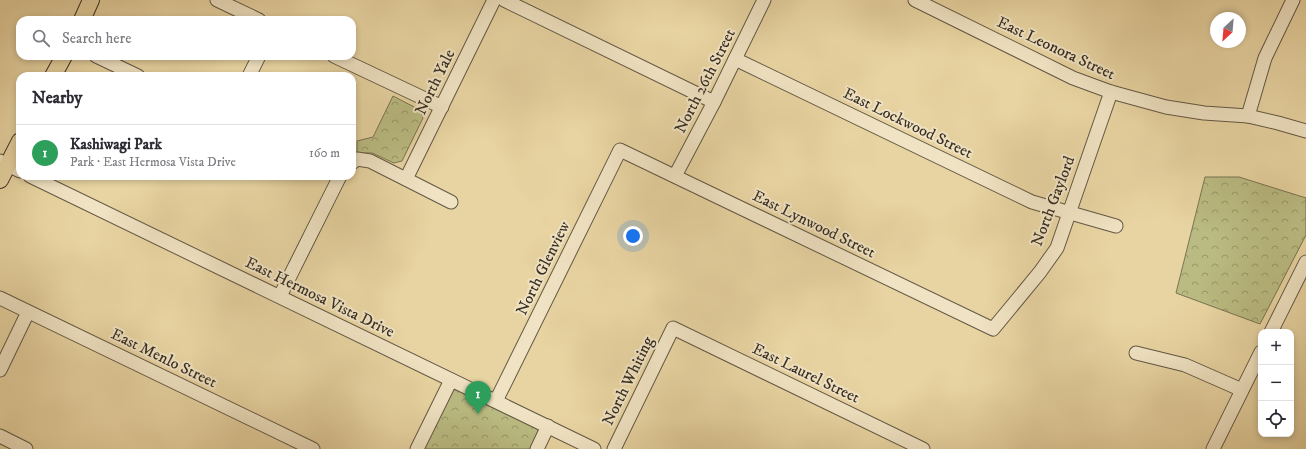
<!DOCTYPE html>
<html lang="en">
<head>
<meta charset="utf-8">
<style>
  :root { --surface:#fff; --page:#f7f7f7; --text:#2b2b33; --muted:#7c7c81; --line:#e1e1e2; --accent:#d93025 }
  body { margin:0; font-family:"IM FELL DW Pica",serif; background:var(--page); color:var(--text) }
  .controls { position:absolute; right:12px; bottom:12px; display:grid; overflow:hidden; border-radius:8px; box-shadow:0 2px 6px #0003 }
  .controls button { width:36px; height:36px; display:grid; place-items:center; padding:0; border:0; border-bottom:1px solid var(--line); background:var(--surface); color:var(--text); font:20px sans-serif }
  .compass { position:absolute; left:1210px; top:12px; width:36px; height:36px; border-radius:50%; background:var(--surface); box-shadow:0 2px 6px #0003; rotate:206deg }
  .you { position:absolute; left:633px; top:236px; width:14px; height:14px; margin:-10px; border:3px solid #fff; border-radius:50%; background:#1a73e8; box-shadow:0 0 0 6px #1a73e833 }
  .badge { display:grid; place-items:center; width:26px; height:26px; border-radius:50%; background:var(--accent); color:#fff; font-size:13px; font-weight:700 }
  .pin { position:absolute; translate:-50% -33px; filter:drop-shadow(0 1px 2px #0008) }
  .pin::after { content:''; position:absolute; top:21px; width:14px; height:12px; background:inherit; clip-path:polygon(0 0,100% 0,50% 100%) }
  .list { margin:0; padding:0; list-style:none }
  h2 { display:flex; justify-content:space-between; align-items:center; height:52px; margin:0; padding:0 16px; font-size:17px }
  h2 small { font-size:13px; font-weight:400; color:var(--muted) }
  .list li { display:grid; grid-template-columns:26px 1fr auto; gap:12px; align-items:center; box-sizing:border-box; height:56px; padding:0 16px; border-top:1px solid var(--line) }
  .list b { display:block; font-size:15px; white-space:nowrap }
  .list p { margin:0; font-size:13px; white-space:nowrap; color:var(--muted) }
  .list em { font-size:13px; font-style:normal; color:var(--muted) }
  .icon { flex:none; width:22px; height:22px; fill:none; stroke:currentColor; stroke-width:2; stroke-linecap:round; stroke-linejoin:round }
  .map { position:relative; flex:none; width:1306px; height:449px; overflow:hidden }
  .search { position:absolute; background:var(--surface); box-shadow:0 2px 6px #0003; left:16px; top:16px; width:340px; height:44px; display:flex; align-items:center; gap:10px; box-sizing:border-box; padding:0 14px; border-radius:12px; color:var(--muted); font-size:15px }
  .panel { position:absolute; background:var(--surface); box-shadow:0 2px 6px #0003; left:16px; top:72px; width:340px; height:108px; border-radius:12px }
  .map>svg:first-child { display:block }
</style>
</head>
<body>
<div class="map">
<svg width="1306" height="449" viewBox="0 0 1306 449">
  <defs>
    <pattern id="park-crowns" width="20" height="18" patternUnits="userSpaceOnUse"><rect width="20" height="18" fill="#babb82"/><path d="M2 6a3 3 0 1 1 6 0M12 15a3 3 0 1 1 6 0" fill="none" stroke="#98986a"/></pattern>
  </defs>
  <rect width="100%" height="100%" fill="#e8d4a2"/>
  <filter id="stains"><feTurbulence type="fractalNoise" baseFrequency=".005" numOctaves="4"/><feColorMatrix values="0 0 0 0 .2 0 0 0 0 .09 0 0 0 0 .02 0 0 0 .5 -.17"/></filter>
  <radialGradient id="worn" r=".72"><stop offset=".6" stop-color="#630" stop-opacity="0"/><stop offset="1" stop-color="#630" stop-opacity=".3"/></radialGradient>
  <g fill="url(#park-crowns)" stroke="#787453">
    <path d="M393,96l27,14 3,8 -21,43 -8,2 -22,-10h-15v-12l16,-4z"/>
    <path d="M1205,177h34l67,21v37l-46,89 -84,-31z"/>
    <path d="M451,380l97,46 -11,23h-120z"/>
  </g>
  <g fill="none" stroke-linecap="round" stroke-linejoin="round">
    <g stroke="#625844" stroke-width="15">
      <g id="minor">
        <path d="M217,0l42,20"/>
        <path d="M504,0l210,102"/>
        <path d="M915,0l158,78 38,14 55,15 38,6 44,3 30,7 28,8"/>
        <path d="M96,56l42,20"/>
        <path d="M334,56l108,51"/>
        <path d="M735,59l297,143 84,24"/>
        <path d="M249,76l10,-20"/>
        <path d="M1248,116l17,-58 28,-58"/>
        <path d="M0,161l20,10"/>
        <path d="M352,163l5,-4 13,2 81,41"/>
        <path d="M30,176l564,273"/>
        <path d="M675,176l39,-74 50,-102"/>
        <path d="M406,179l88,-179"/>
        <path d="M280,296l60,-120"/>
        <path d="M0,298l313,151"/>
        <path d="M1271,332l35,-70"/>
        <path d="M1136,353l49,12 57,25"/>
        <path d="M0,370l28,-58"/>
        <path d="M496,401l124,-251 373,179 47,-57 17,-24 54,-156"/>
        <path d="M0,436l26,13"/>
        <path d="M417,449l34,-69"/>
        <path d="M537,449l11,-23"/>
        <path d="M614,449l59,-121 250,121"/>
        <path d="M1213,449l48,-97"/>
      </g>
    </g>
    <g stroke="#362e24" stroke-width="18">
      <g id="major">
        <path d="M82,20l9,-20"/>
        <path d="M53,76l11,-20"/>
        <path d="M0,180l20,-39"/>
      </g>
    </g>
    <use href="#minor" stroke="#f0e3c3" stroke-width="13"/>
    <use href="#major" stroke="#e8d4a2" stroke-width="16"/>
  </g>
  <g text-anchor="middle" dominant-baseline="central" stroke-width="4" stroke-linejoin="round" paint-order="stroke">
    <g font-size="16" fill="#362e24" stroke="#f0e3c3">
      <text transform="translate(1056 48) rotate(25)">East Leonora Street</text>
      <text transform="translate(705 81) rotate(-63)">North 26th Street</text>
      <text transform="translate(435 82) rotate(-64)">North Yale</text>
      <text transform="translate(908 123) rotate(26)">East Lockwood Street</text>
      <text transform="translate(1053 201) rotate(-69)">North Gaylord</text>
      <text transform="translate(814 224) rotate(26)">East Lynwood Street</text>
      <text transform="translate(543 268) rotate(-64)">North Glenview</text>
      <text transform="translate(320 297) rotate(26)">East Hermosa Vista Drive</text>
      <text transform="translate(164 358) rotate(26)">East Menlo Street</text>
      <text transform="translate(806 373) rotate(26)">East Laurel Street</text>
      <text transform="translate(628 381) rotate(-64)">North Whiting</text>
    </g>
  </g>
  <rect width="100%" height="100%" filter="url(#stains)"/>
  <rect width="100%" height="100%" fill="url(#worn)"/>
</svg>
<div class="controls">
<button>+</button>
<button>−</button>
<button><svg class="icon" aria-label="locate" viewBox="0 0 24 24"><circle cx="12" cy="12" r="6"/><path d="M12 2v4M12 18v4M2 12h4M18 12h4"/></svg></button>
</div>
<svg class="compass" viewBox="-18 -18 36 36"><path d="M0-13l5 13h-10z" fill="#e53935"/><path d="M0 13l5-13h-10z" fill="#7c7c81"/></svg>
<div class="you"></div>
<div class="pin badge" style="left:478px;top:414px;background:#2e9e5b">1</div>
<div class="search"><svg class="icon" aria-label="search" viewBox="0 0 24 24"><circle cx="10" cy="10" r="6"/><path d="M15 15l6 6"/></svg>Search here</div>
<section class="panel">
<h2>Nearby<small></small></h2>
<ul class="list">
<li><span class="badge" style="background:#2e9e5b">1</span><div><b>Kashiwagi Park</b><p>Park · East Hermosa Vista Drive</p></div><em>160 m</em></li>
</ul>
</section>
</div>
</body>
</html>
